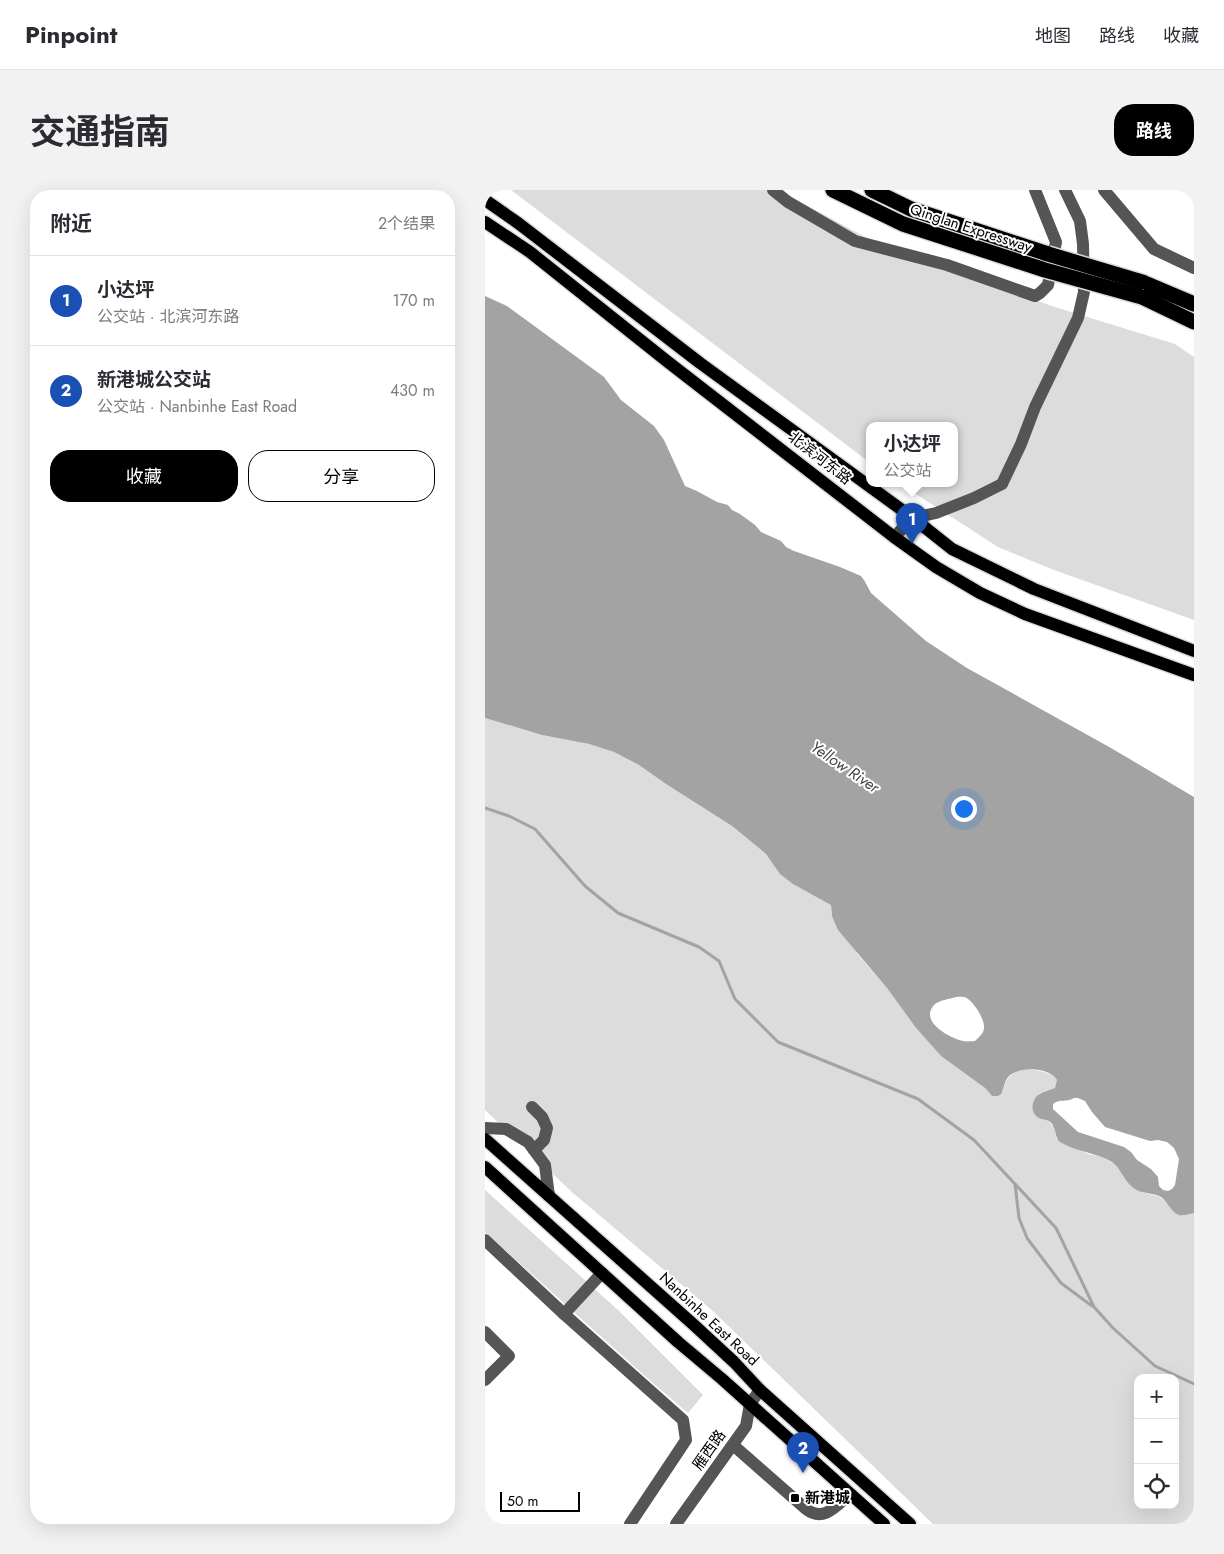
<!DOCTYPE html>
<html lang="zh">
<head>
<meta charset="utf-8">
<style>
  :root { --surface:#fff; --page:#f2f2f3; --text:#2b2b33; --muted:#7c7c81; --line:#e1e1e2; --accent:#000 }
  body { margin:0; font-family:Jost,"Noto Sans SC",sans-serif; background:var(--page); color:var(--text) }
  .controls { position:absolute; right:15px; bottom:15px; display:grid; overflow:hidden; border-radius:10px; box-shadow:0 5px 20px #0002 }
  .controls button { width:45px; height:45px; display:grid; place-items:center; padding:0; border:0; border-bottom:1px solid var(--line); background:var(--surface); color:var(--text); font:25px sans-serif }
  .scale { position:absolute; left:15px; bottom:12px; width:80px; box-sizing:border-box; padding-left:5px; border:2px solid #000; border-top:0; font-size:14px; line-height:18px; white-space:nowrap; color:#000; -webkit-text-stroke:4px #fff; paint-order:stroke }
  .you { position:absolute; left:478px; top:618px; width:18px; height:18px; margin:-12px; border:4px solid #fff; border-radius:50%; background:#1a73e8; box-shadow:0 0 0 8px #1a73e833 }
  .badge { display:grid; place-items:center; width:32px; height:32px; border-radius:50%; background:var(--accent); color:#fff; font-size:16px; font-weight:700 }
  .pin { position:absolute; translate:-50% -41px; filter:drop-shadow(0 1px 2px #0008) }
  .pin::after { content:''; position:absolute; top:26px; width:18px; height:15px; background:inherit; clip-path:polygon(0 0,100% 0,50% 100%) }
  .popup { position:absolute; left:381px; top:232px; width:92px; height:65px; box-sizing:border-box; display:grid; place-content:center; border-radius:10px; background:var(--surface); filter:drop-shadow(0 1px 4px #0005); font-size:16px; white-space:nowrap; color:var(--muted) }
  .popup b { font-size:19px; color:var(--text) }
  .popup::after { content:''; position:absolute; left:50%; top:100%; margin-left:-10px; border:10px solid transparent; border-top-color:var(--surface) }
  .list { margin:0; padding:0; list-style:none }
  h2 { display:flex; justify-content:space-between; align-items:center; height:65px; margin:0; padding:0 20px; font-size:21px }
  h2 small { font-size:16px; font-weight:400; color:var(--muted) }
  .list li { display:grid; grid-template-columns:32px 1fr auto; gap:15px; align-items:center; box-sizing:border-box; height:90px; padding:0 20px; border-top:1px solid var(--line) }
  .list b { display:block; font-size:19px; white-space:nowrap }
  .list p { margin:0; font-size:16px; white-space:nowrap; color:var(--muted) }
  .list em { font-size:16px; font-style:normal; color:var(--muted) }
  .actions { display:flex; gap:10px; padding:15px 20px }
  .actions a { flex:1; padding:11px 0; border:1px solid var(--accent); border-radius:20px; text-align:center; font-size:18px; color:var(--accent) }
  .actions .main { background:var(--accent); color:#fff }
  .icon { flex:none; width:28px; height:28px; fill:none; stroke:currentColor; stroke-width:2; stroke-linecap:round; stroke-linejoin:round }
  .map { position:relative; flex:none; width:709px; height:1334px; overflow:hidden; border-radius:20px }
  header { display:flex; align-items:center; gap:30px; box-sizing:border-box; height:70px; padding:0 25px; background:var(--surface); border-bottom:1px solid var(--line) }
  header strong { font-size:24px }
  nav { display:flex; gap:28px; margin-inline-start:auto; font-size:18px }
  .intro { display:flex; align-items:center; justify-content:space-between; box-sizing:border-box; height:120px; padding:0 30px }
  h1 { margin:0; font-size:35px }
  .button { padding:12px 22px; border-radius:20px; background:var(--accent); color:#fff; font-size:18px; font-weight:700 }
  main { display:flex; gap:30px; padding:0 30px }
  aside { flex:1; background:var(--surface); border-radius:20px; box-shadow:0 5px 20px #0002 }
  .map>svg:first-child { display:block }
</style>
</head>
<body>
<header>
<strong>Pinpoint</strong>
<nav><a>地图</a><a>路线</a><a>收藏</a></nav>
</header>
<div class="intro"><h1>交通指南</h1><a class="button">路线</a></div>
<main>
<aside>
<h2>附近<small>2个结果</small></h2>
<ul class="list">
<li><span class="badge" style="background:#1a4fb4">1</span><div><b>小达坪</b><p>公交站 · 北滨河东路</p></div><em>170 m</em></li>
<li><span class="badge" style="background:#1a4fb4">2</span><div><b>新港城公交站</b><p>公交站 · Nanbinhe East Road</p></div><em>430 m</em></li>
</ul>
<div class="actions"><a class="main">收藏</a><a>分享</a></div>
</aside>
<div class="map">
<svg width="709" height="1334" viewBox="0 0 709 1334">
  <rect width="100%" height="100%" fill="#fff"/>
  <g fill="#dcdcdc" fill-rule="evenodd">
    <path d="M26,0h268l110,60 166,57 120,37 19,13v263l-140,-50 -56,-23 -99,-64h56v-58h-86v37z"/>
    <path d="M0,528l57,17 47,9 25,8 25,13 27,19 66,42 34,28 5,6 60,45 1,11 27,40 28,32 29,40 25,28 44,32 7,8 11,-5c3,-21 23,-25 41,-19 6,2 10,3 13,8l-2,8 -17,6c3,8 5,19 9,25 7,10 8,5 9,19l32,16 15,3 11,7 27,28 17,4 28,19 8,-2v311h-261l-219,-212 -141,-119 -88,-83zM653,1188h37v127h-37z"/>
    <path d="M0,1000l133,120 85,85 -15,18 -42,-36 -161,-145z"/>
  </g>
  <path fill="#a3a3a3" fill-rule="evenodd" d="M0,106l22,10 97,71 17,23 33,26 10,14 21,46 12,5 20,11 11,3 4,5 8,4 15,11 6,7 20,9 5,6 8,4 46,16 21,9 3,4 7,13 55,48 41,27 144,80 83,49v416c-4,1 -11,3 -15,2 -9,-3 -11,-15 -20,-19 -9,-4 -20,-2 -28,-10 -7,-7 -11,-18 -19,-24 -14,-9 -35,-10 -50,-19 -9,-4 -4,-16 -13,-22 -3,-2 -7,-1 -10,-3 -9,-5 -8,-17 -1,-23 4,-3 12,-5 17,-7l2,-8c-8,-13 -36,-14 -48,-4 -5,5 -5,13 -8,18l-3,2h-6l-7,-8 -44,-32 -25,-28 -29,-40 -49,-58 -6,-14 -1,-11 -38,-21 -13,-10 -14,-20 -34,-28 -66,-42 -27,-19 -25,-13 -25,-8 -47,-9 -57,-17zM471,807c5,0 8,-1 12,2 7,5 17,21 16,29 0,5 -5,9 -9,13 -4,0 -8,1 -12,0 -13,-3 -44,-19 -29,-36 5,-5 16,-6 22,-8zM589,908h4l7,3 7,11 13,15 45,14 8,-1 9,2 7,6 5,11 -4,26 -3,4 -4,2 -5,-1 -4,-4 -1,-9 -7,-8 -14,-9 -6,-8 -7,-5 -46,-15 -25,-23v-5c7,-6 13,-1 21,-6z"/>
  <g fill="none" stroke-linecap="round" stroke-linejoin="round">
    <g stroke="#a3a3a3" stroke-width="3">
      <path d="M0,618l24,8 26,13 50,57 33,27 81,34 20,14 16,38 43,43 140,57 56,41 82,88 38,79 19,21 42,38 39,18"/>
      <path d="M530,994l4,34 8,20 34,45 31,23"/>
    </g>
    <g stroke="#dbdbdb" stroke-width="15">
      <g id="major">
        <path d="M0,10l33,23 182,140 213,155 39,31 82,40 160,62"/>
        <path d="M0,32l45,30 138,110 226,175 42,30 44,26 45,21 169,61"/>
        <path d="M0,949l209,186 40,37 26,28 150,134"/>
        <path d="M0,977l193,175 44,37 162,145"/>
      </g>
    </g>
    <g stroke="#dbdbdb" stroke-width="18">
      <g id="highway">
        <path d="M348,0l70,34 142,46"/>
        <path d="M387,0l39,19 137,45"/>
        <path d="M657,92l52,22"/>
        <path d="M657,107l52,25"/>
      </g>
    </g>
    <g stroke="#555" stroke-width="12">
      <path d="M288,0l15,12 67,39 92,24 88,31 5,-3 8,-8 8,-43 -21,-52"/>
      <path d="M619,0l50,59 40,19"/>
      <path d="M409,347l19,-19 23,-5 38,-15 28,-14 19,-40 14,-37 43,-89 6,-26 -1,-48 -3,-23 -15,-31"/>
      <path d="M47,917l10,10 5,11 -3,12 -10,10"/>
      <path d="M0,938l21,1 22,13 17,23 4,31"/>
      <path d="M0,1050l79,74 119,106 3,20 -56,84"/>
      <path d="M79,1124l38,-41"/>
      <path d="M0,1142l24,24 -24,24"/>
      <path d="M248,1255l73,64c18,14 31,-4 44,-15"/>
      <path d="M191,1334l70,-98 4,-22 10,-14"/>
    </g>
    <use href="#major" stroke="#000" stroke-width="12"/>
    <use href="#highway" stroke="#000" stroke-width="15"/>
    <g stroke="#dbdbdb" stroke-width="18" stroke-linecap="butt">
      <g id="highway-bridge">
        <path d="M563,64l94,28"/>
        <path d="M560,80l97,27"/>
      </g>
    </g>
    <use href="#highway-bridge" stroke="#000" stroke-width="15"/>
  </g>
  <rect fill="#000" stroke="#fff" stroke-width="2" x="305" y="1303" width="10" height="10" rx="2.5"/>
  <g text-anchor="middle" dominant-baseline="central" stroke-width="4" stroke-linejoin="round" paint-order="stroke">
    <g font-size="15" fill="#000" stroke="#fff">
      <text transform="translate(486 38) rotate(18)">Qinglan Expressway</text>
      <text transform="translate(335 268) rotate(38)">北滨河东路</text>
      <text transform="translate(224 1129) rotate(43)">Nanbinhe East Road</text>
      <text transform="translate(224 1260) rotate(-55)">雁西路</text>
    </g>
    <g font-size="15" font-weight="bold" fill="#000" stroke="#fff" text-anchor="start">
      <text x="320" y="1308">新港城</text>
    </g>
    <g font-size="16" font-style="italic" fill="#444" stroke="#fff">
      <text transform="translate(360 577) rotate(34)">Yellow River</text>
    </g>
  </g>
</svg>
<div class="controls">
<button>+</button>
<button>−</button>
<button><svg class="icon" aria-label="locate" viewBox="0 0 24 24"><circle cx="12" cy="12" r="6"/><path d="M12 2v4M12 18v4M2 12h4M18 12h4"/></svg></button>
</div>
<div class="scale">50 m</div>
<div class="you"></div>
<div class="pin badge" style="left:427px;top:354px;background:#1a4fb4">1</div>
<div class="popup"><b>小达坪</b>公交站</div>
<div class="pin badge" style="left:318px;top:1283px;background:#1a4fb4">2</div>
</div>
</main>
</body>
</html>
